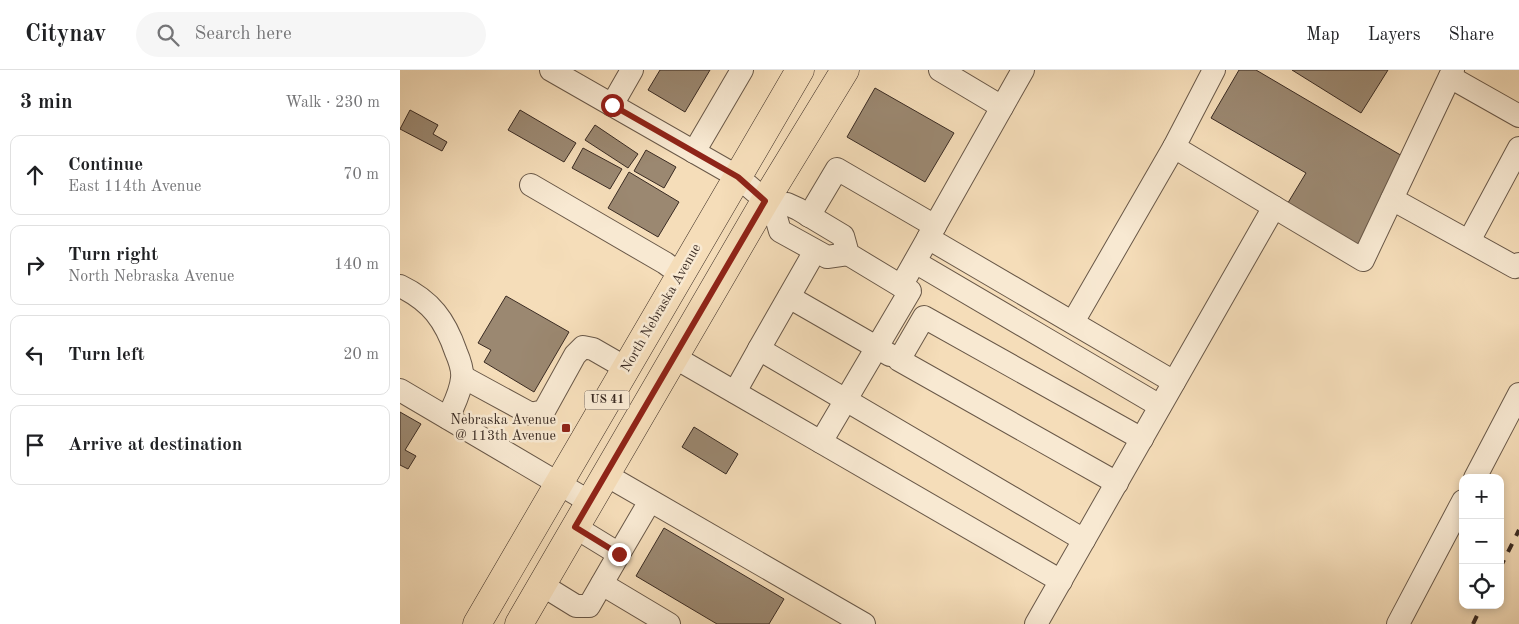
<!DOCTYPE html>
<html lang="en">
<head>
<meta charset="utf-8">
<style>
  :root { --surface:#fff; --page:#f6f6f6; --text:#202124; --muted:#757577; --line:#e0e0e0 }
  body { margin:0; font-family:"Old Standard TT",serif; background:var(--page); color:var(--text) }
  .controls { position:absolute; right:15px; bottom:15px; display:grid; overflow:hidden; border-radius:10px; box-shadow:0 2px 8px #0003 }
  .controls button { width:45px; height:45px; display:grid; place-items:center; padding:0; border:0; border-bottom:1px solid var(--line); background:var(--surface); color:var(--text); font:25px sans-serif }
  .stop { position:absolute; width:15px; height:15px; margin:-11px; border:4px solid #8f2418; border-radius:50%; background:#fff }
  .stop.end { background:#8f2418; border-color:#fff; box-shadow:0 1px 5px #0008 }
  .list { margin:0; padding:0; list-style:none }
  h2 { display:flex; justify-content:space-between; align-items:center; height:65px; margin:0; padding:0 20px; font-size:21px }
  h2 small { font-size:16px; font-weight:400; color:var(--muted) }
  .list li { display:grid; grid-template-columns:32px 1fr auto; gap:15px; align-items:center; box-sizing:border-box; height:80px; margin:0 10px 10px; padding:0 10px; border:1px solid var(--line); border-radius:10px }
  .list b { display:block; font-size:19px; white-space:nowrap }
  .list p { margin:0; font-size:16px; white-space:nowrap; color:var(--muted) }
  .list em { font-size:16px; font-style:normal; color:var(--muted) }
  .icon { flex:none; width:28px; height:28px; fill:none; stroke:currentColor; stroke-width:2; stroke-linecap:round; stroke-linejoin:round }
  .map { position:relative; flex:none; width:1119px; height:554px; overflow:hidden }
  header { display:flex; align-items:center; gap:30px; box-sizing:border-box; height:70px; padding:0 25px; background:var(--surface); border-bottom:1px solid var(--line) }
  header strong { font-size:24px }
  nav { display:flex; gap:28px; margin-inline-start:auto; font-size:18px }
  .search { width:350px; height:45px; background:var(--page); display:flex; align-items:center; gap:12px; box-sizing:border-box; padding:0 18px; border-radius:28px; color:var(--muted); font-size:19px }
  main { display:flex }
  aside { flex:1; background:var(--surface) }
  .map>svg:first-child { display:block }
</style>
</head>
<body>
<header>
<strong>Citynav</strong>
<div class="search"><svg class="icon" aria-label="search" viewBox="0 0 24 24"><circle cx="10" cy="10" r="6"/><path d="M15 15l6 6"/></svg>Search here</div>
<nav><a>Map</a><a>Layers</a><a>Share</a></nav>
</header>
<main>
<aside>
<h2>3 min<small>Walk · 230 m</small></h2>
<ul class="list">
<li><svg class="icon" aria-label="ahead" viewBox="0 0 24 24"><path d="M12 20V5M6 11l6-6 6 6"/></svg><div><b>Continue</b><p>East 114th Avenue</p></div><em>70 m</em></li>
<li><svg class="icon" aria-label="right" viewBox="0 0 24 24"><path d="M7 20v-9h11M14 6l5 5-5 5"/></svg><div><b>Turn right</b><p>North Nebraska Avenue</p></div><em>140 m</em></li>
<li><svg class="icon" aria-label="left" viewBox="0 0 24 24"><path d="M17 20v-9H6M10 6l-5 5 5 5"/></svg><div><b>Turn left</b></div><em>20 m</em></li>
<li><svg class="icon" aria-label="arrive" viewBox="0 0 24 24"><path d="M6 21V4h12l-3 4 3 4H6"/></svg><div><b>Arrive at destination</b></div></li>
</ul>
</aside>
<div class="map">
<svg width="1119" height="554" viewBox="0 0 1119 554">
  <rect width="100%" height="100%" fill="#f5ddb9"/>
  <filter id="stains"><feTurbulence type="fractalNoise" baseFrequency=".004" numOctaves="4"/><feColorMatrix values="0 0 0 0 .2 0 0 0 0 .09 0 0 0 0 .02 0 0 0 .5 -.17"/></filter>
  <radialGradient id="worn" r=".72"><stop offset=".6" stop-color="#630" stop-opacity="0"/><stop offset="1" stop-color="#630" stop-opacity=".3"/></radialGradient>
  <g fill="#9b8871" stroke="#3a2b23">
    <path d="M260,0h50l-25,42 -37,-22z"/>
    <path d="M839,0h17l153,90 -51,88 -72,-42 20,-33 -95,-55z"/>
    <path d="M892,0h96l-27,43z"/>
    <path d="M475,18l79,45 -29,49 -78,-45z"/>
    <path d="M10,40l28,15 -5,9 14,8 -5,9 -42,-22z"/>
    <path d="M120,40l56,33 -12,19 -56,-32z"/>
    <path d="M195,55l43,29 -10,14 -43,-28z"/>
    <path d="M183,78l39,21 -12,20 -38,-21z"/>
    <path d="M246,80l30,17 -12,21 -30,-17z"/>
    <path d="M229,102l50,30 -21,35 -50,-29z"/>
    <path d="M106,226l63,36 -35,60 -50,-30 7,-12 -13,-7z"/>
    <path d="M0,342l21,12 -16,26 11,6 -8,13 -8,-4z"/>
    <path d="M294,357l44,27 -12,20 -44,-27z"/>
    <path d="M264,458l120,71 -15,25h-52l-81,-48z"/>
  </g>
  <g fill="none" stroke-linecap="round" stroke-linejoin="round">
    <g stroke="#695848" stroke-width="24">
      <g id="minor">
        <path d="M151,0l187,107 35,30 7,24 47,26 21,-3"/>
        <path d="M540,0l62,37"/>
        <path d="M1050,7l69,39"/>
        <path d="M212,35l20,-35"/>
        <path d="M294,82l48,-82"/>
        <path d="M131,115l134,78 15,11"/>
        <path d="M992,129l123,68 4,-3"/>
        <path d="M373,137l14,-3 11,5 45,27 5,18 53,32 122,-216"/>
        <path d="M874,137l89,53 90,-190"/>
        <path d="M409,146l28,-47 98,57"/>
        <path d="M528,168l246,144"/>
        <path d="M1069,171l50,-93"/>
        <path d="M515,192l245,144"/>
        <path d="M0,216c31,15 45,34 56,66 3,7 7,18 6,26 -1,14 -9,28 -14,40"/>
        <path d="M389,227l101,58"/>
        <path d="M673,252l101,-175"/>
        <path d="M359,279l56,-98"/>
        <path d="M274,287l387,224"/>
        <path d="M63,307l68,37 13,-3 31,-56 8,-8 10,2 33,19"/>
        <path d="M0,320l190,112"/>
        <path d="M335,322l24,-43 325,191"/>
        <path d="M421,372l89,-151 -9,-5"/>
        <path d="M206,405l258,149"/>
        <path d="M1075,408l44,-84"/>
        <path d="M717,413l-218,-123 25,-43 218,122"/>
        <path d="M219,484l31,-53"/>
        <path d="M202,514l67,40"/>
        <path d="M142,515l34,21h13l30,-52 -44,-27"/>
        <path d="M636,554l238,-417 -100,-60 40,-77"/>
        <path d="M998,554l65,-123"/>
      </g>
    </g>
    <g stroke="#3a2b23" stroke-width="29">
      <g id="major">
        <path d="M77,554l323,-554"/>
        <path d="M119,554l246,-423 80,-131"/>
      </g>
    </g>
    <use href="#minor" stroke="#f8e9d2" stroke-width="22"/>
    <use href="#major" stroke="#f5ddb9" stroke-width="28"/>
    <g stroke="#3a2b23" stroke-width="4" stroke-dasharray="9 9" stroke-linecap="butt">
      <path d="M1100,498l19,-38"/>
      <path d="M1073,554l9,-19"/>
    </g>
  </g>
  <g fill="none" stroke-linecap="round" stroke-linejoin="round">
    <path stroke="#8f2418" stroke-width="6" d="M212,35l126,72 27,24 -190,326 44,27"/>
  </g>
  <rect fill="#8f2418" stroke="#f8e9d2" stroke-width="2" x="161" y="353" width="10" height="10" rx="2.5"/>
  <g text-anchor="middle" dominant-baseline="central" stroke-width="5" stroke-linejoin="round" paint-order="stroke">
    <rect fill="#f8e9d2" stroke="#736458" stroke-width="1" x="184.5" y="320.5" width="45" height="19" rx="4"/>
    <g font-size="12" font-weight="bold" fill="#3a2b23">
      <text x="207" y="330">US 41</text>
    </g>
    <g font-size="14" fill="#3a2b23" stroke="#f8e9d2">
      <text transform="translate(261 238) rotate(-60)">North Nebraska Avenue</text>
    </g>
    <g font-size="14" fill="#3a2b23" stroke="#f8e9d2" text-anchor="end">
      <text x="156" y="350">Nebraska Avenue<tspan x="156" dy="16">@ 113th Avenue</tspan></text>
    </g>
  </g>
  <rect width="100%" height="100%" filter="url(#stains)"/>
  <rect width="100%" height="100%" fill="url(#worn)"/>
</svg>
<div class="controls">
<button>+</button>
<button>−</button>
<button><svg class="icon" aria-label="locate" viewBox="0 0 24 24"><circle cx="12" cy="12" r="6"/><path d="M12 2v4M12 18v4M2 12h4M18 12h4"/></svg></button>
</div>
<div class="stop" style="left:212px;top:35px"></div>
<div class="stop end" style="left:219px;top:484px"></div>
</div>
</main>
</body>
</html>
